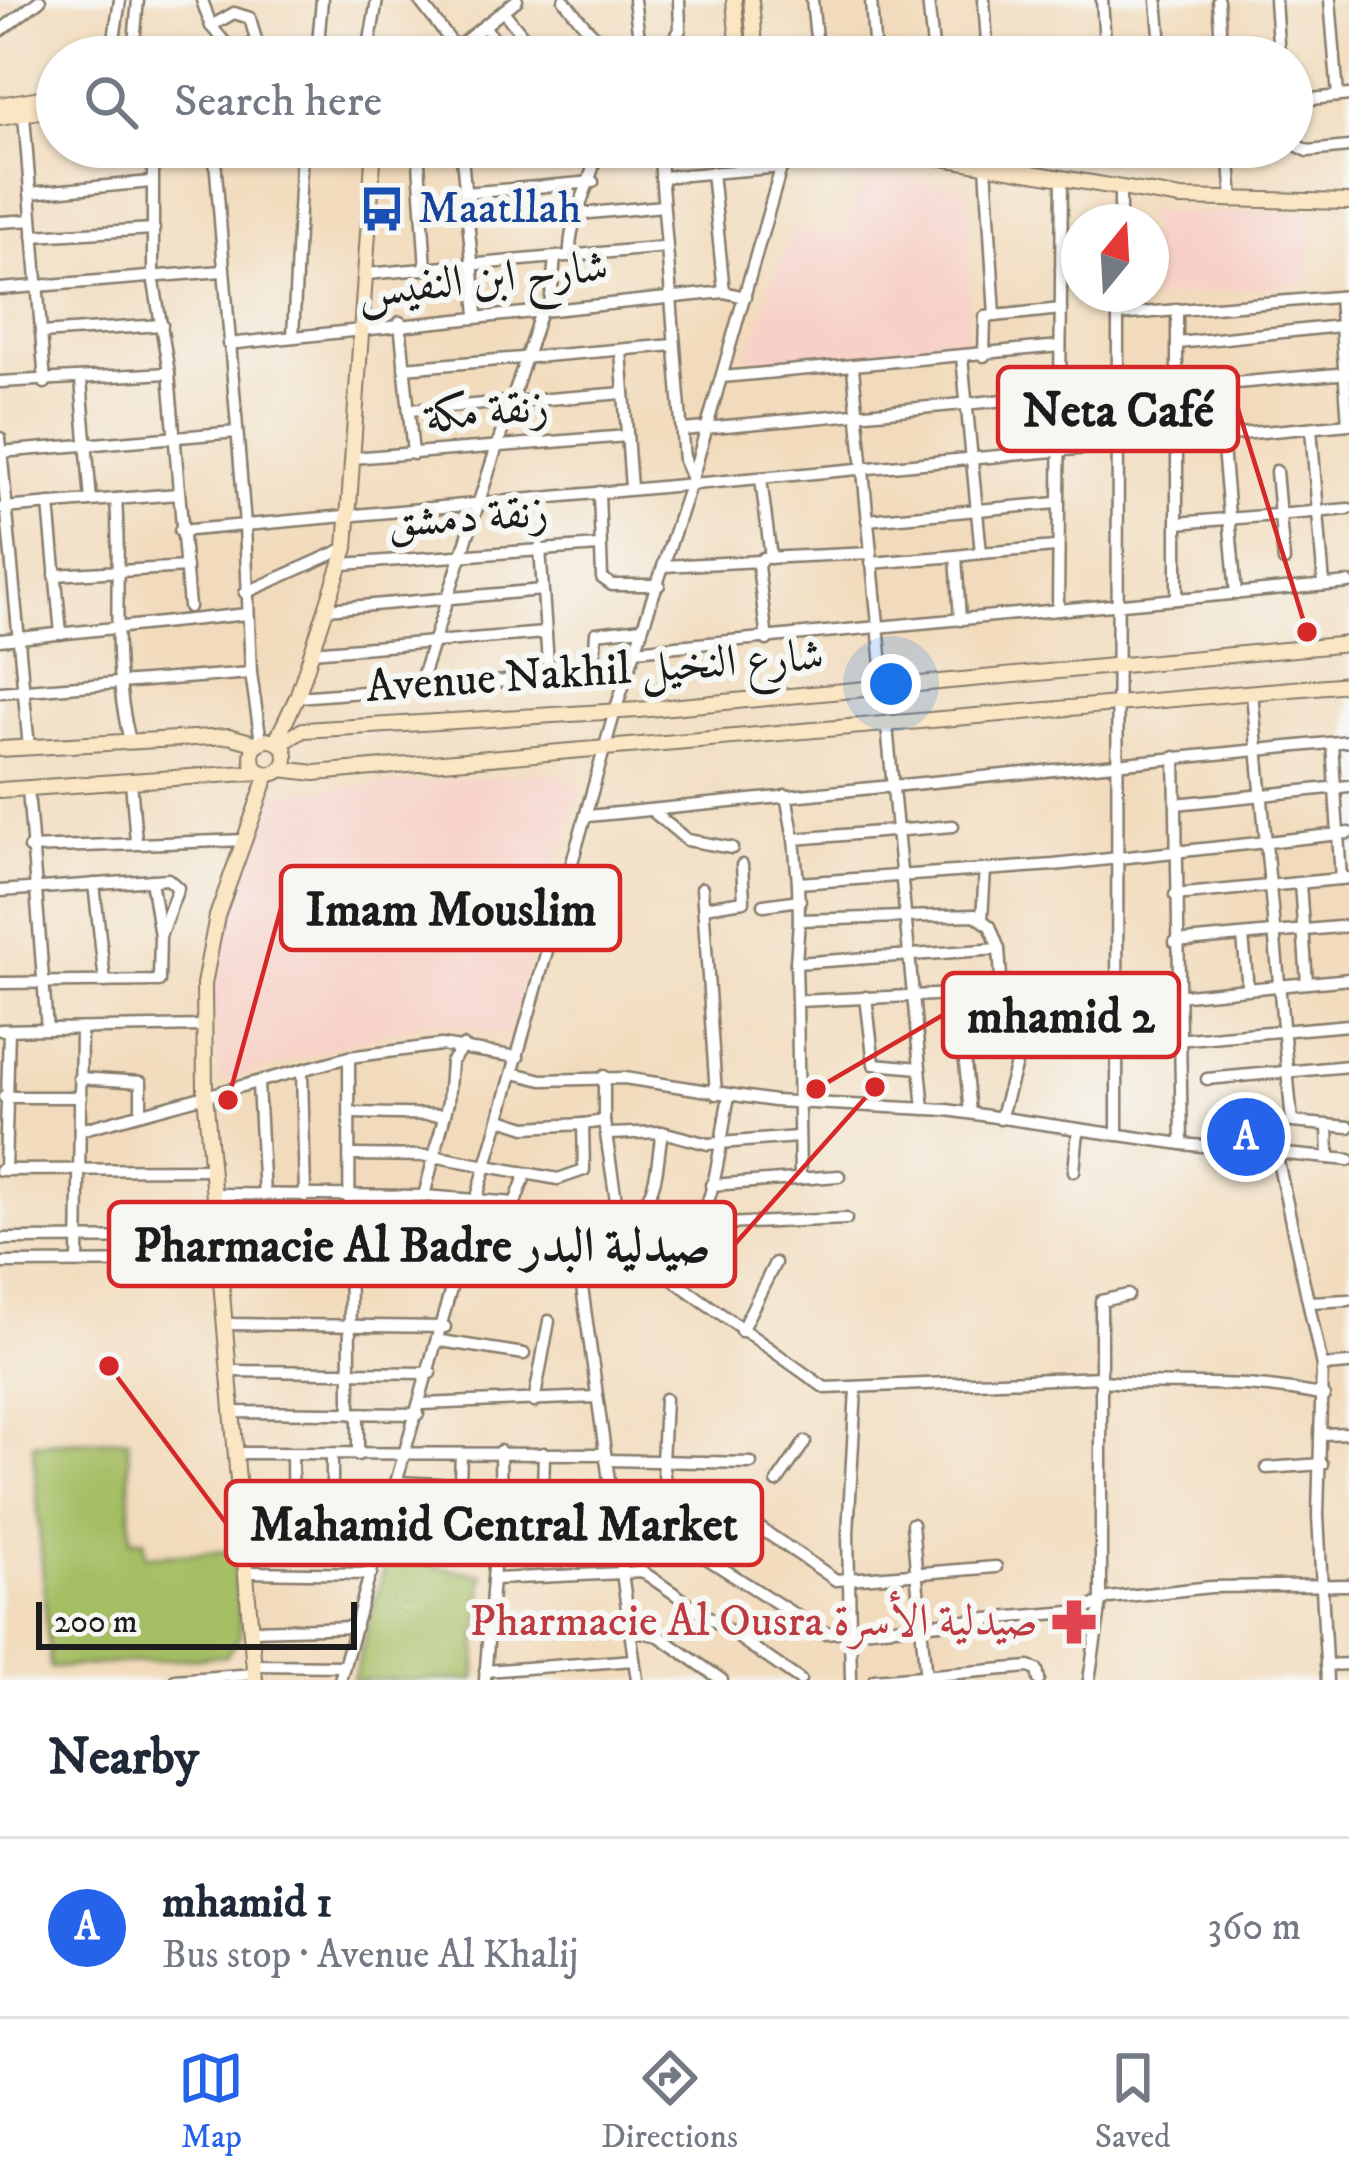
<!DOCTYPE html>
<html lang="en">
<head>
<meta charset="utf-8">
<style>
  :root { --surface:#fff; --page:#f6f6f7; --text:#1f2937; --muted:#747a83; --line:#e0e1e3; --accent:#2563eb }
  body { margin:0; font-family:"IM FELL DW Pica",Amiri,serif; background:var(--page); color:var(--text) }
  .compass { position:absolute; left:1061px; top:204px; width:108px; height:108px; border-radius:50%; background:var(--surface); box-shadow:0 3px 9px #0004; rotate:18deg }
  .scale { position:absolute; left:36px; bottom:30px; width:321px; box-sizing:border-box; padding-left:12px; border:6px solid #1c1c1c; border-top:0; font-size:33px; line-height:42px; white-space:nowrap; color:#1c1c1c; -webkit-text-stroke:9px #f6f6f2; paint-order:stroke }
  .you { position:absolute; left:891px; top:684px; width:42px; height:42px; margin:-30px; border:9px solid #fff; border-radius:50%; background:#1a73e8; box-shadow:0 0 0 18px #1a73e833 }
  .badge { display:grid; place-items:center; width:78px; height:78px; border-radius:50%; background:var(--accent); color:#fff; font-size:39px; font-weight:700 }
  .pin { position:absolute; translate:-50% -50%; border:6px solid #fff; box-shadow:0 3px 12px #0006 }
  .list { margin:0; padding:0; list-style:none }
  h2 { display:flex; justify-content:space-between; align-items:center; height:156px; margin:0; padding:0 48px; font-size:51px }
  h2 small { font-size:39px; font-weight:400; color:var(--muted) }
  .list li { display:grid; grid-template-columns:78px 1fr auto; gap:36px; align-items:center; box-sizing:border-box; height:180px; padding:0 48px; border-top:3px solid var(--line) }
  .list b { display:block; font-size:45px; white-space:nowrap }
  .list p { margin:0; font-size:39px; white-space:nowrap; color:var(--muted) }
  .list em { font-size:39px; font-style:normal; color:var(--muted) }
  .icon { flex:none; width:66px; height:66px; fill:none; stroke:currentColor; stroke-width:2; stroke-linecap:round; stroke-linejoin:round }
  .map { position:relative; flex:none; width:1349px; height:1680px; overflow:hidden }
  .search { position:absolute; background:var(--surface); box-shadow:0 3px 9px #0004; left:36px; right:36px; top:36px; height:132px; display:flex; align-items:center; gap:30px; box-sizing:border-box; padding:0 42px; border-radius:66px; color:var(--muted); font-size:45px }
  .sheet { height:336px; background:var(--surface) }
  nav { display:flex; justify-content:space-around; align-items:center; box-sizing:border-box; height:168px; border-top:3px solid var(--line); background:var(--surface); font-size:33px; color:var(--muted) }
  nav a { display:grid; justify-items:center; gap:6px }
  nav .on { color:var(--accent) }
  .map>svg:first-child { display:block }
</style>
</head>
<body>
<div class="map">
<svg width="1349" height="1680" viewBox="0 0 1349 1680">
  <rect width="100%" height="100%" fill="#f6f6f2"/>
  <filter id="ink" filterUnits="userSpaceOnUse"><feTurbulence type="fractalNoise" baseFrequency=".00833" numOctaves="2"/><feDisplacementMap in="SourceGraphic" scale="24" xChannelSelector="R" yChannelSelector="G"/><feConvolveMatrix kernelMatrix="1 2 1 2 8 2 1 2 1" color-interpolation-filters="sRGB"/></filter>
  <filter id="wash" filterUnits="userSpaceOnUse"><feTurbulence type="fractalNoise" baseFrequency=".004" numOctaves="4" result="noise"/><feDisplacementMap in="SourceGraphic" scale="48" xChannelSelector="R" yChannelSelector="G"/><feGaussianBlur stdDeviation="2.7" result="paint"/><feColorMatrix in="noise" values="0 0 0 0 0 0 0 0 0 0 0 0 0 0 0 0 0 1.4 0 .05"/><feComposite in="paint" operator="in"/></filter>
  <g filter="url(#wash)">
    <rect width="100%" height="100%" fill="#f2dbbc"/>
    <g fill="#f7d1c8">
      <path d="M863,173l105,15 1,155 -223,19 44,-131 56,3z"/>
      <path d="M1143,212l168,1 1,69 -163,17 2,-77h-7z"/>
      <path d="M556,772l24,16 -71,247 -80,-14 -209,61 -8,-97 17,-79 45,-113z"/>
    </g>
    <g fill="#a5be64" stroke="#606d40" stroke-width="3">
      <path d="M128,1439l3,101h13l2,16 87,-5 8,83 -15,22 -176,12 -17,-224z"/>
      <path d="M387,1558l96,17 -8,105h-122z"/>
    </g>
  </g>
  <g filter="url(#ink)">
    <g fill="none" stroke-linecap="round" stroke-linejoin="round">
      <g stroke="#877c6c" stroke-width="15">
        <g id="street">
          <path d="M138,0l-4,43 10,14"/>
          <path d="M202,0l9,26 26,31"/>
          <path d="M419,0l37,48"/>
          <path d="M564,0c39,49 43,56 108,42l8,-12 -1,-30"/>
          <path d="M634,0l6,46"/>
          <path d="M812,0l6,57"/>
          <path d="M871,0l4,57"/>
          <path d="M928,0l6,57"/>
          <path d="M984,0l4,57"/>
          <path d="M1102,0l4,57"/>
          <path d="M1157,0l5,57"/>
          <path d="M1218,0l4,57"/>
          <path d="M1275,0l4,57"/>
          <path d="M1330,0l8,96"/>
          <path d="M503,11l37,46"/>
          <path d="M211,26l23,-13 16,5 6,22 -15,17"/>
          <path d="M484,26l24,31"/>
          <path d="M0,31l40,-31"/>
          <path d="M456,48l61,-48"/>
          <path d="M318,51l50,1 9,-52"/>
          <path d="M317,54l5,-54"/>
          <path d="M96,57l18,-18 6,-39"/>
          <path d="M1292,101l57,-6"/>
          <path d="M24,115l21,268"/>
          <path d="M1292,143l16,8 41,-4"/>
          <path d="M153,147v129l16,97 20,234"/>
          <path d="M214,147l31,378 6,148 10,69"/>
          <path d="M418,147l8,122"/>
          <path d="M461,147l16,167"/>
          <path d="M659,147l25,313 8,19"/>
          <path d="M1229,147l4,54"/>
          <path d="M986,165l9,151"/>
          <path d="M712,172l12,120"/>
          <path d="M661,177l122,-10"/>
          <path d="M30,193l121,-11"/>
          <path d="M465,193l128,-11"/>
          <path d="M579,214l84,-8"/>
          <path d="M0,222l32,-2"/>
          <path d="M1120,222v-34"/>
          <path d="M33,236l121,-7"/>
          <path d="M570,256c-2,-37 22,-71 28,-109"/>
          <path d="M1061,270l18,-2"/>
          <path d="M367,274l299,-27"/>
          <path d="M0,289l222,-18"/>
          <path d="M1339,297l9,127"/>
          <path d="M550,306l5,-48"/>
          <path d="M1117,315l232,-19"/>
          <path d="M400,322l13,132"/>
          <path d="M41,333l121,-8"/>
          <path d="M293,337l9,-190"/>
          <path d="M1178,343l162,-17"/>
          <path d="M228,344l496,-52 21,5"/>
          <path d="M621,351l10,137"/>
          <path d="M984,356l1,-39 76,-8"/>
          <path d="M962,357l19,196 74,-6"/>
          <path d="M404,368l270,-23"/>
          <path d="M853,368l31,318"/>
          <path d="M722,377l338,-31"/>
          <path d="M81,380l10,121"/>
          <path d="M0,382l169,-9"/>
          <path d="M1116,386l62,2 171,-15"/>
          <path d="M409,410l215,-17"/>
          <path d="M1311,428l13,157"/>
          <path d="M683,430l376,-35"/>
          <path d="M1222,437l14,157"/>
          <path d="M0,438l29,310"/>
          <path d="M0,452l237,-20"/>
          <path d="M352,458l275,-22"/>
          <path d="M1276,471l8,90"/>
          <path d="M761,479l10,79"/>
          <path d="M599,492l3,86 10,7h47"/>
          <path d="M116,499c6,81 -7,162 14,242"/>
          <path d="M49,504l12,130"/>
          <path d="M3,508l175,-14"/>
          <path d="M867,520l190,-17"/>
          <path d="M1177,523l172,-14"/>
          <path d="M180,531l1169,-107"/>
          <path d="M540,548l9,130"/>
          <path d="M871,563l85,-7"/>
          <path d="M343,564l256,-18"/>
          <path d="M664,566l96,-5"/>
          <path d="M55,575l131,-8"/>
          <path d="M245,593l101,-45"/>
          <path d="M1177,599v-290"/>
          <path d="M327,609l215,-19"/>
          <path d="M1058,610l291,-27"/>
          <path d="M960,620l-4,-64 25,-3"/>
          <path d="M0,640l247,-26"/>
          <path d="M767,640l-9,-74 5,-8 108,-5"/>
          <path d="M635,650l423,-40 4,-432"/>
          <path d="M311,652l234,-19"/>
          <path d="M418,689l124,-381"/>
          <path d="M0,692l251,-19"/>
          <path d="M1252,693l40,429 57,5"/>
          <path d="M297,697l289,-22 8,-13 2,-29 46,-5"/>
          <path d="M887,726l37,383"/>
          <path d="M1332,743l9,136"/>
          <path d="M1175,757l7,387"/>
          <path d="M131,781l5,60"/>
          <path d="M28,789l19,240"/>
          <path d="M786,795l8,44"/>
          <path d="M1176,804l173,-18"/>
          <path d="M651,810l36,30 45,8"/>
          <path d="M588,816l761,-75"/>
          <path d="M953,826l-159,13 4,44 256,-18 295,-32"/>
          <path d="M29,848l217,-8"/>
          <path d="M151,880l9,56"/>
          <path d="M798,883l1,37"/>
          <path d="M1300,883l7,100"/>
          <path d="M94,884l11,98"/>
          <path d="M702,888l14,206"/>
          <path d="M0,891l168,-12 10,9 -18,48 -1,45 -159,2"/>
          <path d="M1175,895l174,-17"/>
          <path d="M764,905l36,-5"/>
          <path d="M704,907l40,-6 -2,-36"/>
          <path d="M982,919l3,-49"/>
          <path d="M1243,937l5,52"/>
          <path d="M1175,942l174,-16"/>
          <path d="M999,949l-9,-23 -15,-11 -176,5 -3,43 203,-14 3,43"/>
          <path d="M796,963l1,38"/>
          <path d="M958,992l12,121"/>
          <path d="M1176,996l173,-17"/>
          <path d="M866,997l8,67 46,4"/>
          <path d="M0,1030l205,-4"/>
          <path d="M1176,1040l173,-15"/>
          <path d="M349,1057l1,356 8,2v40"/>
          <path d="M302,1071l3,125"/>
          <path d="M514,1073l28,7 82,-2 150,23 173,9 235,34 167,16"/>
          <path d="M604,1076v45l22,146"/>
          <path d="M79,1078l62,4v30"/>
          <path d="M1207,1079l142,-13"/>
          <path d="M258,1085l6,110"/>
          <path d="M4,1097h77"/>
          <path d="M352,1113l93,2"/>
          <path d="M501,1119l25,8 57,-3"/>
          <path d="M1328,1126l1,32"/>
          <path d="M80,1130l269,-73 92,-12 77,12"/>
          <path d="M608,1134l54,-2 46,12 89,-7"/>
          <path d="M1117,1135l1,-841"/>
          <path d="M1276,1152l46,214 -4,150 9,164"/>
          <path d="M352,1155l81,1 125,23 26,-9 -1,-46 21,-3"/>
          <path d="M0,1170l212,-1"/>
          <path d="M5,1170l4,-140"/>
          <path d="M1074,1171l4,-40"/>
          <path d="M800,1178l-3,-177 205,-9v46l15,10 1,9 -18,62"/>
          <path d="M711,1185l128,-9"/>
          <path d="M214,1194l210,2 91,7 10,-27"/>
          <path d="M424,1196l24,-94 3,-40 12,-16"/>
          <path d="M620,1215c41,-10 35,-46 42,-83"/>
          <path d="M699,1225l147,-6"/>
          <path d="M0,1239l217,-1"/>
          <path d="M78,1262l3,-233"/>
          <path d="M0,1263l463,-2 192,6c61,-25 62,-113 74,-171"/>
          <path d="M579,1266l58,414"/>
          <path d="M655,1267l170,121 276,-11"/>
          <path d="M1310,1302l39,-2"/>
          <path d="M225,1324l220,3"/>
          <path d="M741,1331l34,-68"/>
          <path d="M441,1341l83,13"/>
          <path d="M1322,1366l27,-2"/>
          <path d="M229,1371l202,2"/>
          <path d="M1101,1381c82,7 139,-4 223,15"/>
          <path d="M665,1399l-3,63 7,44 60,1 107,73 160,-13"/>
          <path d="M534,1402l15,-81"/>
          <path d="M422,1404l175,-7"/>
          <path d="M232,1412l186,2"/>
          <path d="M1324,1434l25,-1"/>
          <path d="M500,1451l1,78"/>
          <path d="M236,1453l369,1"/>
          <path d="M292,1455l1,75"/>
          <path d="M606,1460l145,3"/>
          <path d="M1267,1468l55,-4"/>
          <path d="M396,1482l64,3"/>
          <path d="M777,1482l28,-40"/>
          <path d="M912,1524l14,156"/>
          <path d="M242,1529l423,3 159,101 258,-22 27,-13 102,-11 138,-2"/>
          <path d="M332,1531v-76"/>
          <path d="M542,1531l2,-78"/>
          <path d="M458,1533l3,-79"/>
          <path d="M246,1572l125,2"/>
          <path d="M494,1579l149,-7 157,108"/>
          <path d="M490,1628l139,-9"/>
          <path d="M251,1630l105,-3"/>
          <path d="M631,1630l28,6 63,44"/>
          <path d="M254,1665l90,1"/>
          <path d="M1326,1665l23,-1"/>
          <path d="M485,1671l149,-11"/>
          <path d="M175,1680l79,-6"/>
          <path d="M340,1680l275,-969 77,-232 95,-332"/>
          <path d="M485,1680l12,-151"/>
          <path d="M851,1680l-3,-147 8,-144"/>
          <path d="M874,1680l155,-13 8,3 2,10"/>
          <path d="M1089,1680l12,-78v-301l27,-6"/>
        </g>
      </g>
      <g stroke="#877c6c" stroke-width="18">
        <g id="secondary">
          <path d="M734,0l5,57"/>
          <path d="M751,0l5,57"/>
          <path d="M0,105l57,-10"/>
          <path d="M0,118l57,-10"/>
          <path d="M877,147l304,51 168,4"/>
          <circle cx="269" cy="757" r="17"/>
          <path d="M276,741l21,-44 49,-149 28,-401"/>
          <path d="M280,744l23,-14 335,-20 711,-66"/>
          <path d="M0,749l229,-13 29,8"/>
          <path d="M281,769l34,4 1034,-89"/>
          <path d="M0,790l261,-18"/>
          <path d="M255,1680l-50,-587 -1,-109 13,-68 51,-142"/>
        </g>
      </g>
      <use href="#street" stroke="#fff" stroke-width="10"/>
      <use href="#secondary" stroke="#fbe6c3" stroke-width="14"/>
    </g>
  </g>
  <defs>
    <g id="bus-bare" transform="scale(3.6)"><path d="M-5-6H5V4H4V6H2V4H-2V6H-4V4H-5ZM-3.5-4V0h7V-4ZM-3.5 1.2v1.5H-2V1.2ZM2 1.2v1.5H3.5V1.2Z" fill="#1a4fb4" stroke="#f6f6f2" stroke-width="2.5" paint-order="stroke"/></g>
    <g id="pharmacy-bare" transform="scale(3.6)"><path d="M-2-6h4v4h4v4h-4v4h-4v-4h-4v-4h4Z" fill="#e0444e" stroke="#f6f6f2" stroke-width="2.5" paint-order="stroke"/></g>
  </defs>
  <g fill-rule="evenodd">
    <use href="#bus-bare" x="382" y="209"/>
    <use href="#pharmacy-bare" x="1074" y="1622"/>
  </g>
  <g text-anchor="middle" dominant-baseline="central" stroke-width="12" stroke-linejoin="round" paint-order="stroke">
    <g font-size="45" fill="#164399" stroke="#f6f6f2" text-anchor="start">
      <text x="418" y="209">Maatllah</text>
    </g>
    <g font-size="45" fill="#1c1c1c" stroke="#f6f6f2">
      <text transform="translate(483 280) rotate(-6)">شارح ابن النفيس</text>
      <text transform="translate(487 412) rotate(-5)">زنقة مكة</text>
      <text transform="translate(468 518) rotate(-4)">زنقة دمشق</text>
      <text transform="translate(595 672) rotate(-4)">Avenue Nakhil شارع النخيل</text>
    </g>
    <g font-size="45" fill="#be3a42" stroke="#f6f6f2" text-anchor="end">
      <text x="1038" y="1622">Pharmacie Al Ousra صيدلية الأسرة</text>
    </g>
  </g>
  <path fill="none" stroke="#d62828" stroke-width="4.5" d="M1307 632L1238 409M228 1100L281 908M816 1089L943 1015M875 1087L735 1244M109 1366L226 1523"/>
  <g fill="#d62828" stroke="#f6f6f2" stroke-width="4.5">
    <circle cx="1307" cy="632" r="12"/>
    <circle cx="228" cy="1100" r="12"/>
    <circle cx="816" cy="1089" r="12"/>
    <circle cx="875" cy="1087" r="12"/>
    <circle cx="109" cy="1366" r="12"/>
  </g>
  <g fill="#f6f6f2" stroke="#d62828" stroke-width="4.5">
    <rect x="998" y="367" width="240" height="84" rx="12"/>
    <rect x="281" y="866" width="339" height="84" rx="12"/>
    <rect x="943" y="973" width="236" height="84" rx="12"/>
    <rect x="109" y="1202" width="626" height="84" rx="12"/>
    <rect x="226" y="1481" width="536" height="84" rx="12"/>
  </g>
  <g font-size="48" text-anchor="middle" font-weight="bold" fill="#1c1c1c">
    <text x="1118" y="426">Neta Café</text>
    <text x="451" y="925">Imam Mouslim</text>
    <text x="1061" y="1032">mhamid 2</text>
    <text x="422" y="1261">Pharmacie Al Badre صيدلية البدر</text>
    <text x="494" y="1540">Mahamid Central Market</text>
  </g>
</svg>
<svg class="compass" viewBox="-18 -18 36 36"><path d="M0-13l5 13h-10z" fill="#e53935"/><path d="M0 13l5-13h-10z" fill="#747a83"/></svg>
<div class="scale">200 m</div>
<div class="you"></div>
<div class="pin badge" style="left:1246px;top:1137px">A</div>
<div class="search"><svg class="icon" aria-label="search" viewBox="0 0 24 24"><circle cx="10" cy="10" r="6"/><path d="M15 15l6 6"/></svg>Search here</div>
</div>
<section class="sheet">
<h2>Nearby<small></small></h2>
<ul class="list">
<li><span class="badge">A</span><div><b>mhamid 1</b><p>Bus stop · Avenue Al Khalij</p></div><em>360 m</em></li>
</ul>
</section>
<nav>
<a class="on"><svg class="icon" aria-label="map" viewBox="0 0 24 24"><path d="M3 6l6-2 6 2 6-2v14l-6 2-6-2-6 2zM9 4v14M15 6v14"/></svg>Map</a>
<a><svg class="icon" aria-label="directions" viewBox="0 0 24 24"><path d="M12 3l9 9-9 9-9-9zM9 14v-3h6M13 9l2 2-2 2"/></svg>Directions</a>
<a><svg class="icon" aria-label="saved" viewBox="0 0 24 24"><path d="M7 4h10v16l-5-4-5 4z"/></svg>Saved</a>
</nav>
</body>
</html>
